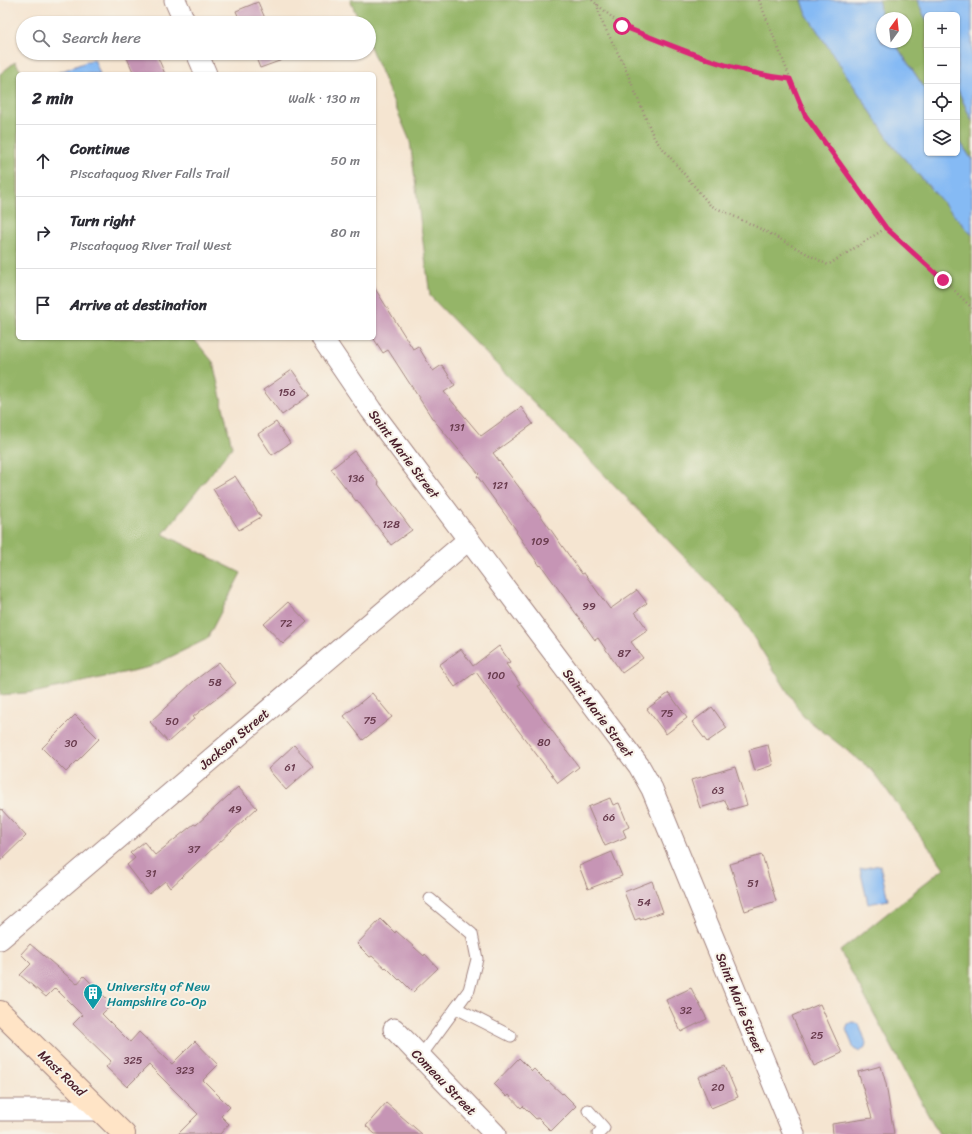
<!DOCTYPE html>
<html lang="en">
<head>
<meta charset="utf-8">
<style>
  :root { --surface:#fff; --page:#f2f2f3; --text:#2b2b33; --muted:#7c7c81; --line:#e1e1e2 }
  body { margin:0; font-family:Sriracha,sans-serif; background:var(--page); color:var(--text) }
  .controls { position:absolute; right:12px; top:12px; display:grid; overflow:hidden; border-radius:6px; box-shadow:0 1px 3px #0004 }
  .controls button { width:36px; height:36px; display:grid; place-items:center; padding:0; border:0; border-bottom:1px solid var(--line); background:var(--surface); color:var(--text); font:20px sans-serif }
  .compass { position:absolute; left:876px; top:12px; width:36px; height:36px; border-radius:50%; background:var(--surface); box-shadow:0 1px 3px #0004; rotate:15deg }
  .stop { position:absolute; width:12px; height:12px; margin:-9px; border:3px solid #db2777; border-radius:50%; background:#fff }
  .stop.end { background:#db2777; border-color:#fff; box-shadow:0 1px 4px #0008 }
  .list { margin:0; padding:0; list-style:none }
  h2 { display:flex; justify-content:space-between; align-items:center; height:52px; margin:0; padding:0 16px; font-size:17px }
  h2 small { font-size:13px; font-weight:400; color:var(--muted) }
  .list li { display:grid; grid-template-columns:26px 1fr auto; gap:12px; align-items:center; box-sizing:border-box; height:72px; padding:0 16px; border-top:1px solid var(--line) }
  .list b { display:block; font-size:15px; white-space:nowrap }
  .list p { margin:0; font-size:13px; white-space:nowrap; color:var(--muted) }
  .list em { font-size:13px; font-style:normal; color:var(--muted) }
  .icon { flex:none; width:22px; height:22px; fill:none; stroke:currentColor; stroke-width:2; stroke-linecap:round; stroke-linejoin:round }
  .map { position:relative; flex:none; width:972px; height:1134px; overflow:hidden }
  .search { position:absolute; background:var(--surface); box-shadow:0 1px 3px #0004; left:16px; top:16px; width:360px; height:44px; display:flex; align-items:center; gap:10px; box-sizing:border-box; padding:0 14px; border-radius:22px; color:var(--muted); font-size:15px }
  .panel { position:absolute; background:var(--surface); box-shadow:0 1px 3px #0004; left:16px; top:72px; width:360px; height:268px; border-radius:6px }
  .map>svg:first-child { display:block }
</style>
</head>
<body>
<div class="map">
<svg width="972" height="1134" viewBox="0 0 972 1134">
  <rect width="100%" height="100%" fill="#f7f3e8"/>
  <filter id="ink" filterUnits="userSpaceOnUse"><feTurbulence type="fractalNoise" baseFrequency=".025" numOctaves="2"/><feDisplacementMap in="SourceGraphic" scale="8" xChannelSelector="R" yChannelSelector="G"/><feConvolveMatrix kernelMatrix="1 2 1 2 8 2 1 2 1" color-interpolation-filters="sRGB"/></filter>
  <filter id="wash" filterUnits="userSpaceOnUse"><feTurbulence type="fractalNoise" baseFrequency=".012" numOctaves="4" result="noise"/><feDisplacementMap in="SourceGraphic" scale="16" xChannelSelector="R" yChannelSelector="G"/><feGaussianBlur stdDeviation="0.9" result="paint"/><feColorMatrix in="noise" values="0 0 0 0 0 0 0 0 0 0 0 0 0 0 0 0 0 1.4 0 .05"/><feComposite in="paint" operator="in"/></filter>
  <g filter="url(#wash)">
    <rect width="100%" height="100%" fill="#f5e5d1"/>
    <g fill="#95b568" stroke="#706a4a">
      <path d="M350,0h452l5,15 87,132 78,88v899h-33l-99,-183 104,-83 -72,-98 -69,-54 -66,-105 -307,-315 -20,-155 -41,-97v-21h-9z"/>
      <path d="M879,0h38l10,22v70l-33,-50h12v-24h-24v7l-2,-3z"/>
      <path d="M15,62l8,12h-5v264h175l20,24 19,85 -69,87 78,39 -34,66 -57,28 -113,25 -37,3v-621z"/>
      <path d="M957,88l15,33v39l-15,-23z"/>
    </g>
    <g fill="#85baf4" stroke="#686c90">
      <path d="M802,0h77c1,15 3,28 3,42h12l33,50v61h30v-16l15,23v75l-78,-88 -87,-132z"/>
      <path d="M917,0h55v121l-15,-33v-73h-30v7z"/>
      <path d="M94,59l6,15h-43v-1z"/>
      <path d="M880,865l8,35 -20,4 -8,-35z"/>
      <path d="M852,1022l5,1 3,3 6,17 -1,4 -5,5 -6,-3 -8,-20 2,-5z"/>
    </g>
    <g id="blocks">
      <g fill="#c695b5">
        <path d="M258,2l9,21h-26l-5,-12z"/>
        <path d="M125,53h31l9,21h-31z"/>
        <path d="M254,53h25l3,7 -22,8z"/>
        <path d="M374,287l39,62 5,-3 15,25 9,-6 13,20 -11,7 37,44 40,-29 12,17 -40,29 48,63 41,58 2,-1 26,36 27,-19 10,13 -12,9 13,18 -17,12 12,16 -21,15 -24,-35 -3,2 -54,-75 -1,1 -24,-34 1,-1 -40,-55 2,-2 -47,-56 -44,-68 -5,3 -9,-14z"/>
        <path d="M292,370l18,25 -28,20 -19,-25z"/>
        <path d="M276,422l14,21 -18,12 -14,-21z"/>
        <path d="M354,451l25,32 -1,1 34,46 -21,15 -34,-45 -1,1 -25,-32z"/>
        <path d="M235,476l26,41 -22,13 -26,-41z"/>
        <path d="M288,602l19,20 -24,22 -19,-20z"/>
        <path d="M499,646l11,16 -4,2 14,20 -2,1 61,82 -21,16 -49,-65 -33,-46 -21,15 -16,-22 22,-16 12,17z"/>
        <path d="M219,662l17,21 -43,34 1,2 -26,23 -18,-20 44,-41z"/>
        <path d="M372,693l20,24 -29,23 -19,-24z"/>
        <path d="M669,693l18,25 -21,16 -19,-25z"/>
        <path d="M712,707l15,21 -20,14 -15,-20z"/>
        <path d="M75,715l24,24 -33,33 -24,-24z"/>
        <path d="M294,745l19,21 -27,24 -18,-21z"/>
        <path d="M768,745l5,20 -18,6 -6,-21z"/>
        <path d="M735,767l12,38 -18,5 -4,-10 -25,8 -9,-28z"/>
        <path d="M238,787l19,21 -87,80 -5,-7 -16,13 -22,-29 8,-7 -5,-5 14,-11 11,13 39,-31 2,1z"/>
        <path d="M610,798l3,7 6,-2 10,24 -6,3 3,7 -21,9 -17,-39z"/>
        <path d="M0,808l26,28 -26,25z"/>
        <path d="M612,852l10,24 -34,13 -9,-23z"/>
        <path d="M762,855l14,46 -31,10 -15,-47z"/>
        <path d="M652,881l11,31 -23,8v-2l-5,2 -11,-28z"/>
        <path d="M381,919l14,14 1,-2 28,25 1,-2 13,14 -25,24 -13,-13 -1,1 -13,-13 -1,1 -13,-12 -2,1 -13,-13z"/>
        <path d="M30,944l47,40 7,-8 28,28 -10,10 28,28 9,-10 33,32 23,-23 23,24 -15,15 27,27 -9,9 8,8 -9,10h-42l20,-20 -49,-49 -22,22 -21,-20 5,-6 -38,-37 9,-9 -27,-27 -9,9 -26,-22 11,-11 -10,-10z"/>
        <path d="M691,988l16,31 -26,13 -15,-32z"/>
        <path d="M820,1004l22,49 -28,13 -22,-50z"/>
        <path d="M519,1058l13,13 2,-2 13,13 1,-1 14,13 1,-1 13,13 -25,25 -13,-13 -2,1 -13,-13 -2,2 -12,-13 -2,2 -13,-13z"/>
        <path d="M725,1066l13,31 -27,11 -13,-31z"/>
        <path d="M881,1066l5,18 8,50h-61l-1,-10 40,-6 -14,-46z"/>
        <path d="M386,1103l36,31h-47l-9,-8z"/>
      </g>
    </g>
  </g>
  <g filter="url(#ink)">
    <use href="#blocks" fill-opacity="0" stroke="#a0827e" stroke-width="1"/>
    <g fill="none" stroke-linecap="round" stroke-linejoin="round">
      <g stroke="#a0827e" stroke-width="13">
        <g id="service">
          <path d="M456,1008l55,28"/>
          <path d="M420,1057l49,-67 8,-31 -5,-25 -42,-35"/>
          <path d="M588,1110l16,18 -6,6"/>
        </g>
      </g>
      <g stroke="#a0827e" stroke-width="23">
        <g id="minor">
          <path d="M175,0l10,23"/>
          <path d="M197,53l9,21"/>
          <path d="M322,338l49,72 268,356 13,23 142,345"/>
          <path d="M0,939l468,-399"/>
          <path d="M394,1029l101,105"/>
          <path d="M0,1110h99"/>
        </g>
      </g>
      <g stroke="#a0827e" stroke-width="24">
        <path id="secondary" d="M0,1012l124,122"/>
      </g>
      <g stroke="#a0827e" stroke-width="2.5" stroke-dasharray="1 3" stroke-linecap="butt">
        <path d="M592,0l30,26 93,36 60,15 15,2"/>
        <path d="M759,0l46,115 81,113 57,51 29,29"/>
        <path d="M597,4l4,16 23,45 30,73 56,67 53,25 65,35 58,-37"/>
      </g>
      <use href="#service" stroke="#fff" stroke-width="11"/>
      <use href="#minor" stroke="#fff" stroke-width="21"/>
      <use href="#secondary" stroke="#ffe4c6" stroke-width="22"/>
    </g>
  </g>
  <g fill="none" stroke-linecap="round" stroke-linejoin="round" filter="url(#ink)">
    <path stroke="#db2777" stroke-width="5" d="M622,26c54,21 110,47 168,53l15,36 81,113 57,52"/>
  </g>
  <defs>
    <g id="building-pin" transform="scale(1)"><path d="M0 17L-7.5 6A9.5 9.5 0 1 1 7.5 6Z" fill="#0f9aa8" stroke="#f7f3e8"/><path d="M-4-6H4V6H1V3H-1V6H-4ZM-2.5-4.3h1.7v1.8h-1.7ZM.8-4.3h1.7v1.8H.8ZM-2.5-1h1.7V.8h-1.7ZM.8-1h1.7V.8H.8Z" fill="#fff"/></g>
  </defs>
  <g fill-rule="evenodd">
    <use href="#building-pin" x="93" y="993"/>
  </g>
  <g text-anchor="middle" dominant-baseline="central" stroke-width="4" stroke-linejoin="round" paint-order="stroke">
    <g font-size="11" fill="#693c4e">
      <text x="287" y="392">156</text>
      <text x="457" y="427">131</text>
      <text x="356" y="478">136</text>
      <text x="500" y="485">121</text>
      <text x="391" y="524">128</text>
      <text x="540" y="541">109</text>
      <text x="589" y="606">99</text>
      <text x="286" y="623">72</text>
      <text x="624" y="653">87</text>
      <text x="496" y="675">100</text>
      <text x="215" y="682">58</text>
      <text x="667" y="713">75</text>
      <text x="370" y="720">75</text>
      <text x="172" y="721">50</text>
      <text x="544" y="742">80</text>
      <text x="71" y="743">30</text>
      <text x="290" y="767">61</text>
      <text x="718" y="790">63</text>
      <text x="235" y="809">49</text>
      <text x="609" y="817">66</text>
      <text x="194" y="849">37</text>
      <text x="151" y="873">31</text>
      <text x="753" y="883">51</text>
      <text x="644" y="902">54</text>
      <text x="686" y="1010">32</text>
      <text x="817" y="1035">25</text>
      <text x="133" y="1060">325</text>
      <text x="185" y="1070">323</text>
      <text x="718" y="1087">20</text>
    </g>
    <g font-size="13" fill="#4a1f2b" stroke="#f7f3e8">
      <text transform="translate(404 454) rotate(53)">Saint Marie Street</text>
      <text transform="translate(598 713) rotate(53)">Saint Marie Street</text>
      <text transform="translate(234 739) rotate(-40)">Jackson Street</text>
      <text transform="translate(740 1003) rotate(68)">Saint Marie Street</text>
      <text transform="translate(62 1073) rotate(44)">Mast Road</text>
      <text transform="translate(444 1082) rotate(46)">Comeau Street</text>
    </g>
    <g font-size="13" fill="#0d838f" stroke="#f7f3e8" text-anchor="start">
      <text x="107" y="986">University of New<tspan x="107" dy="15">Hampshire Co-Op</tspan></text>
    </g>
  </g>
</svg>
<div class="controls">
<button>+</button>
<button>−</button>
<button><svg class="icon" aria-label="locate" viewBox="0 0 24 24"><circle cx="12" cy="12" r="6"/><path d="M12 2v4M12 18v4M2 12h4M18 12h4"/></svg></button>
<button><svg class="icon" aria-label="layers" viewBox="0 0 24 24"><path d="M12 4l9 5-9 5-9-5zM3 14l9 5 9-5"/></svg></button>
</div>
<svg class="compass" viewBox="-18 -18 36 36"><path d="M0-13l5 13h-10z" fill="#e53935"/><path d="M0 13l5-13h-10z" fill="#7c7c81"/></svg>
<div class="stop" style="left:622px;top:26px"></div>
<div class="stop end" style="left:943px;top:280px"></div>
<div class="search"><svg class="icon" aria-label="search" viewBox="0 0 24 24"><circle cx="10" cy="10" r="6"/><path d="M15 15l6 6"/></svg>Search here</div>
<section class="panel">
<h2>2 min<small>Walk · 130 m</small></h2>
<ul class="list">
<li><svg class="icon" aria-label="ahead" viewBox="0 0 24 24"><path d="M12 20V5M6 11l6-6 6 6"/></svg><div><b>Continue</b><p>Piscataquog River Falls Trail</p></div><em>50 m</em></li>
<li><svg class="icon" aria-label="right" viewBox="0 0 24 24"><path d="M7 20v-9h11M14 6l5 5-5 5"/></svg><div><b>Turn right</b><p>Piscataquog River Trail West</p></div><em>80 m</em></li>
<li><svg class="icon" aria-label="arrive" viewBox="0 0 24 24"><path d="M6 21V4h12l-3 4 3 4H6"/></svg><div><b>Arrive at destination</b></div></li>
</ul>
</section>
</div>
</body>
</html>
